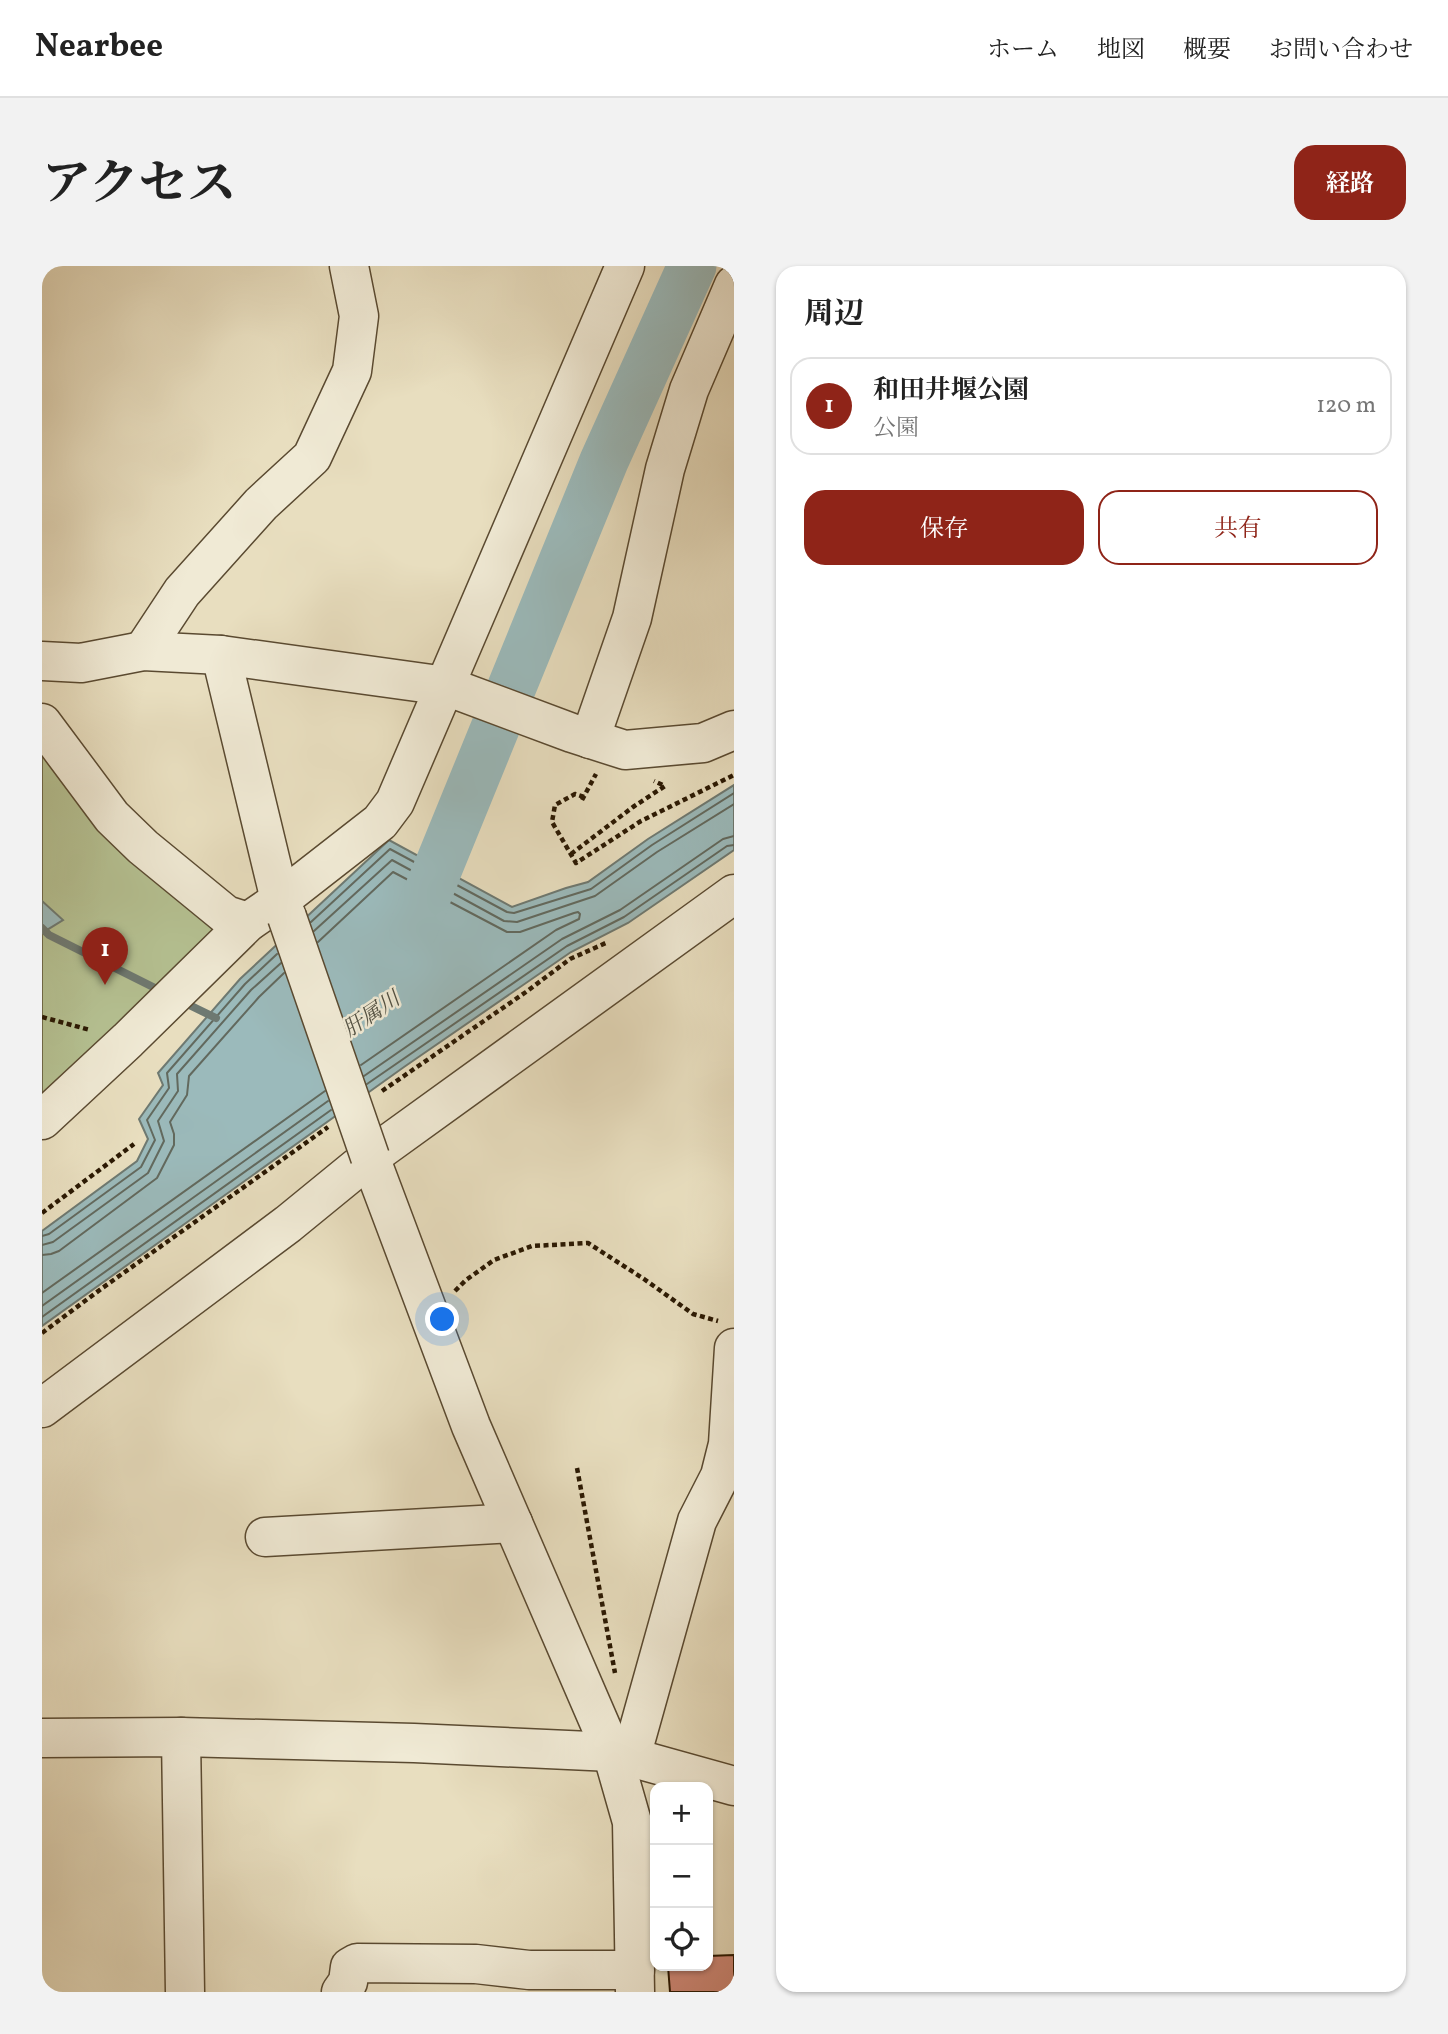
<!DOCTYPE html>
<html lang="ja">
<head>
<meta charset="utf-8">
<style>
  :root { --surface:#fff; --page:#f2f2f2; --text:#222; --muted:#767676; --line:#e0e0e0; --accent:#8f2418 }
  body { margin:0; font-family:Vollkorn,"Noto Serif JP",serif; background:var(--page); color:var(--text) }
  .controls { position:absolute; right:21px; bottom:21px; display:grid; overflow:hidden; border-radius:14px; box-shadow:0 2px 5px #0004 }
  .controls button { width:63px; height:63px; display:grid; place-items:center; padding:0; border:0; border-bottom:2px solid var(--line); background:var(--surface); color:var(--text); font:35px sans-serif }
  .you { position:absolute; left:401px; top:1054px; width:24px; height:24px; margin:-18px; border:5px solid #fff; border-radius:50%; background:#1a73e8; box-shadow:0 0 0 10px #1a73e833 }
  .badge { display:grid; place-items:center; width:46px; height:46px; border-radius:50%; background:var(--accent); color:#fff; font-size:23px; font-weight:700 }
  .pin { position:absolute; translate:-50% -58px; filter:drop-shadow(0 2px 4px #0008) }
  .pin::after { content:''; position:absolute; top:37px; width:24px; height:21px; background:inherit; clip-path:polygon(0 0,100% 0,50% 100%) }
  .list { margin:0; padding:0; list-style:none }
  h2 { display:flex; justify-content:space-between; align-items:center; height:91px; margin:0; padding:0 28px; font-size:30px }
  h2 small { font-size:23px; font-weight:400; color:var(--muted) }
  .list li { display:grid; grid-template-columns:46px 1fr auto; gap:21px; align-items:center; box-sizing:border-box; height:98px; margin:0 14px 14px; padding:0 14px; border:2px solid var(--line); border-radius:21px }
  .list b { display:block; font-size:26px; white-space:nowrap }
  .list p { margin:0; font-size:23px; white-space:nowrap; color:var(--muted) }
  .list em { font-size:23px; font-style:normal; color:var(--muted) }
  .actions { display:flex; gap:14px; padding:21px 28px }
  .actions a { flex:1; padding:16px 0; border:2px solid var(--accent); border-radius:21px; text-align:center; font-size:24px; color:var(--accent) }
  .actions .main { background:var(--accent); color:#fff }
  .icon { flex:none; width:38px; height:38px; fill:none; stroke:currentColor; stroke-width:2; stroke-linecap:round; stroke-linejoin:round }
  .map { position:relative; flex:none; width:692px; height:1726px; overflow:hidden; border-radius:21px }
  header { display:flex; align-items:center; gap:42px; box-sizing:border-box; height:98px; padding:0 35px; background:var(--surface); border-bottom:2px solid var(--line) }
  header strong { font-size:33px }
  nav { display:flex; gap:38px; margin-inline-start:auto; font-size:24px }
  .intro { display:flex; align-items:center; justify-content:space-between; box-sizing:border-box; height:168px; padding:0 42px }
  h1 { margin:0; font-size:49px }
  .button { padding:18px 32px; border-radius:21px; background:var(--accent); color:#fff; font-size:24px; font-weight:700 }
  main { display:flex; gap:42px; padding:0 42px }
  aside { flex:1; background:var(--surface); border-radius:21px; box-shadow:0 2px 5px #0004 }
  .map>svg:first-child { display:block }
</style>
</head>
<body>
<header>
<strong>Nearbee</strong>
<nav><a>ホーム</a><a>地図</a><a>概要</a><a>お問い合わせ</a></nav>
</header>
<div class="intro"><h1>アクセス</h1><a class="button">経路</a></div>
<main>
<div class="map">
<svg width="692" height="1726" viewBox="0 0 692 1726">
  <rect width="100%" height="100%" fill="#e8debf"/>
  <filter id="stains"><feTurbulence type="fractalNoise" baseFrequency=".00286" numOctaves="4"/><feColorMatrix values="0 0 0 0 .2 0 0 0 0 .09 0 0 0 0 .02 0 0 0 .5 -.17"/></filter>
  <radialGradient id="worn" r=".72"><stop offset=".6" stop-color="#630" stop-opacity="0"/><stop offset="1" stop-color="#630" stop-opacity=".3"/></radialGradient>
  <path fill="#b5c192" stroke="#706c4a" stroke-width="2" d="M0,487l185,175 -185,176z"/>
  <g fill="#9bbabb" stroke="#6e7971" stroke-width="2">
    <path d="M692,519v65l-106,73 -57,29 -167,115 -362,259v-95l95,-70 11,-22 -9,-20 24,-34 -5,-12 82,-94 149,-139 123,67 54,-19 22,-6 60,-43z"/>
    <path d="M0,635l21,19 -21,13z"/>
  </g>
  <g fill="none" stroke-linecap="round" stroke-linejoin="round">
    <g stroke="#62695e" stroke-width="2">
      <path d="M269,656l79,-73 117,63 7,1 77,-24 61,-44 82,-52"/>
      <path d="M272,665l78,-71 112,61 13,1 78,-26 62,-44 77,-48"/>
      <path d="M276,676l75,-70 114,60h13l54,-19 4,-1 2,2 -1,5 -23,11 -195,135"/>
      <path d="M322,810l198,-137 58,-29 103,-71 11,-3"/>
      <path d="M325,818l200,-138 57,-29 103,-71 7,-1"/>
      <path d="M0,970l7,-2 92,-67 14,-27 -8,-20 22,-32 -2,-15 78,-89 32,-30"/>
      <path d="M0,979l11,-3 95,-69 16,-32 -6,-20 20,-30 -1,-17 74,-84 30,-27"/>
      <path d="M0,989l9,-1 8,-3 98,-73 17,-33v-11l-4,-12 17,-27 2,-19 70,-79 25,-24"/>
      <path d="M0,1027l283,-202"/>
      <path d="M0,1040l286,-205"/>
      <path d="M0,1051l289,-207"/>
    </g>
    <g stroke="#6e7971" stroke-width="8">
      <path d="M0,662l7,7 114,57"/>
      <path d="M139,735l35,17"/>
    </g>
    <path stroke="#9bbabb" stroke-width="49" d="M372,661l190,-466 88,-195"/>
  </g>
  <path fill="#cf8978" stroke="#2a1802" stroke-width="2" d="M692,1689v37h-64l-2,-26h40v-10z"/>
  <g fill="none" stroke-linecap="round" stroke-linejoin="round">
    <g stroke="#5a4a31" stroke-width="41">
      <g id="minor">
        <path d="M101,385l39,-59 79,-88 51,-47 40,-86 7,-55 -10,-50"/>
        <path d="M179,389l59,245 7,17"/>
        <path d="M0,395l39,2 62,-12 78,4 225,31 126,47 53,17 78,-7 31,-13"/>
        <path d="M0,457l70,94 31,30 83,68 22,7"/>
        <path d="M548,473l42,-121 33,-149 24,-79 45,-105"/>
        <path d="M0,854l86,-80 120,-118 32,-22 100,-78 15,-20 230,-536"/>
        <path d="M328,891l101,269 141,326 20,70 3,170"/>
        <path d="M0,1142l246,-184 82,-67 364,-263"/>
        <path d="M223,1271l248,-14"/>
        <path d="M139,1471l4,255"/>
        <path d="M0,1472l139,-1 233,6 198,9 122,34"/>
        <path d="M589,1491l66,-236 23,-45 8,-32 6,-96"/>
        <path d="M299,1726l7,-10 2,-15 7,-4 119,1 53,6h106"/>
      </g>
    </g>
    <g stroke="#2a1802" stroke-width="4.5" stroke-dasharray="5 3.5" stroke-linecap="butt">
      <path d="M542,531l-9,-3 -20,11 -3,17 24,41 65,-42 93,-46"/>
      <path d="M540,534l14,-26"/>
      <path d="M529,588l62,-47 32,-21 -11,-5"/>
      <path d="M0,751l48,13"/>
      <path d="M340,825l144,-99 44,-33 38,-17"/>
      <path d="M0,947l92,-69"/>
      <path d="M413,1025l11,-11 28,-20 38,-14 56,-3 56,36 49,35 25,7"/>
      <path d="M0,1067l59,-44 227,-162"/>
      <path d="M535,1202l38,205"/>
    </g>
    <use href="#minor" stroke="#f0ead5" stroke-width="38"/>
    <g stroke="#5a4a31" stroke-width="41" stroke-linecap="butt">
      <path id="minor-bridge" d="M245,651l83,240"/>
    </g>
    <use href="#minor-bridge" stroke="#f0ead5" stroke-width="38"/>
  </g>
  <g text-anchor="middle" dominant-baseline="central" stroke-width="5" stroke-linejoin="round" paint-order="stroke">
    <g font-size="21" font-style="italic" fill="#525143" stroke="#f0ead5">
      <text transform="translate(330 749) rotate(-34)">肝属川</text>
    </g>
  </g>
  <rect width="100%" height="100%" filter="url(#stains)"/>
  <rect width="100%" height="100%" fill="url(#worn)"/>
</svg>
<div class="controls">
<button>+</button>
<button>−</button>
<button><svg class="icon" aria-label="locate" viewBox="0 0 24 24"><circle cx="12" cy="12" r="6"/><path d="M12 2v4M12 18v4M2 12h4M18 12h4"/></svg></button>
</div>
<div class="you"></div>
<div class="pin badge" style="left:63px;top:719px">1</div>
</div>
<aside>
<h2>周辺<small></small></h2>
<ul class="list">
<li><span class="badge">1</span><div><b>和田井堰公園</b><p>公園</p></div><em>120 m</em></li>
</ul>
<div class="actions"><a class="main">保存</a><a>共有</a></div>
</aside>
</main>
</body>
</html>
